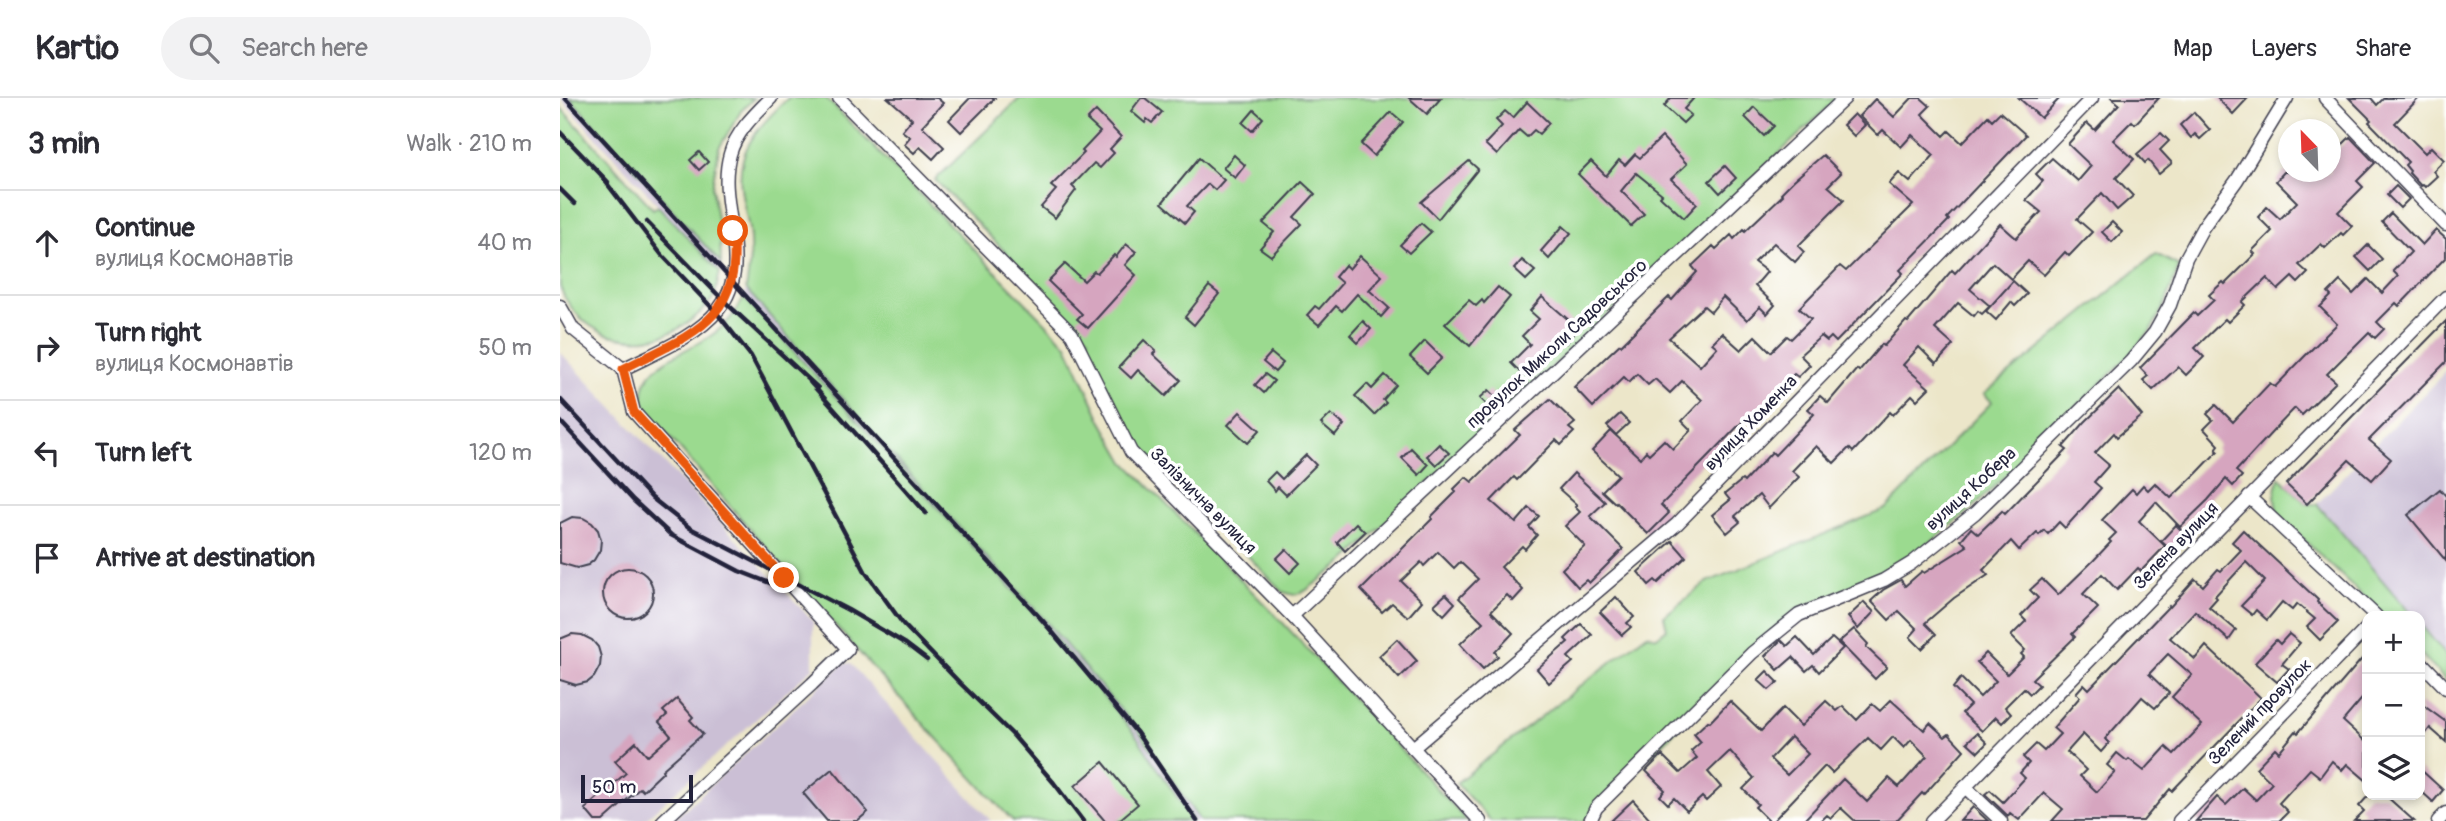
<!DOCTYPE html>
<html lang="en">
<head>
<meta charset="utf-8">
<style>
  :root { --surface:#fff; --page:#f2f2f3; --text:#2b2b33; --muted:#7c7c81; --line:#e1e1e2 }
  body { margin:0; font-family:Pangolin,sans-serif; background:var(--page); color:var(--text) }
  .controls { position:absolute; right:21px; bottom:21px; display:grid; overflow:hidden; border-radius:14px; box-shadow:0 4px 10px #0003 }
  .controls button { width:63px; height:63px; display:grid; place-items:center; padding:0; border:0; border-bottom:2px solid var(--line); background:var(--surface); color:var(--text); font:35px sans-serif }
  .compass { position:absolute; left:1718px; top:21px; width:63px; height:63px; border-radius:50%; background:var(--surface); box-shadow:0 4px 10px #0003; rotate:337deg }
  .scale { position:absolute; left:21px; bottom:18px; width:112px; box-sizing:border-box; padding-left:7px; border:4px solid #22223b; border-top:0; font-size:19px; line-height:24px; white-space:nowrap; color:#22223b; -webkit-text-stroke:5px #fff; paint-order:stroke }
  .stop { position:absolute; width:21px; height:21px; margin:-16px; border:5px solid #ea580c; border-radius:50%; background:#fff }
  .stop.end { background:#ea580c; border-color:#fff; box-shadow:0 2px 7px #0008 }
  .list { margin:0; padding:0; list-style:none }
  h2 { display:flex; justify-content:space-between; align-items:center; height:91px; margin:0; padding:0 28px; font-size:30px }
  h2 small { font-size:23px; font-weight:400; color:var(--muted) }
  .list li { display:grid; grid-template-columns:46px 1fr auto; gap:21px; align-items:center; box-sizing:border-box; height:105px; padding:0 28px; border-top:2px solid var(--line) }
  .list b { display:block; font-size:26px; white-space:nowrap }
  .list p { margin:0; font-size:23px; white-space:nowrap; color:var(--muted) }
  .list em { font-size:23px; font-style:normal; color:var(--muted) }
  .icon { flex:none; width:38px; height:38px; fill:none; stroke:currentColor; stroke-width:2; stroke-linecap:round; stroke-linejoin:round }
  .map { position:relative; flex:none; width:1886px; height:723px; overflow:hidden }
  header { display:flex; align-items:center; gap:42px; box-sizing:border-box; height:98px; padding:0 35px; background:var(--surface); border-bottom:2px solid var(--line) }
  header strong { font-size:33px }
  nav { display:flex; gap:38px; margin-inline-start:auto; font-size:24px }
  .search { width:490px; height:63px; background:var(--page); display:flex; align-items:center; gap:18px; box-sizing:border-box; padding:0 24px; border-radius:38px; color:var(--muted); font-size:26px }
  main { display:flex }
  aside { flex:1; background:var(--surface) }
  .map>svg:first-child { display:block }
</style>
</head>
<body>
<header>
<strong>Kartio</strong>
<div class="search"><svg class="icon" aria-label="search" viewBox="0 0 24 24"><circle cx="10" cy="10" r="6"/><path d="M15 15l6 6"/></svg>Search here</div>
<nav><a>Map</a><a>Layers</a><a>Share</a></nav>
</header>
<main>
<aside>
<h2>3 min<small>Walk · 210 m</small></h2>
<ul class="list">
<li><svg class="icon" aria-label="ahead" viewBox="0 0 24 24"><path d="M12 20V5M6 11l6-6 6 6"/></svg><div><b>Continue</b><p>вулиця Космонавтів</p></div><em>40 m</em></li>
<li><svg class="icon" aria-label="right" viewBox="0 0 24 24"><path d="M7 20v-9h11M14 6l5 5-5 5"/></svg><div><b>Turn right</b><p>вулиця Космонавтів</p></div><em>50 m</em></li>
<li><svg class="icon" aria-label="left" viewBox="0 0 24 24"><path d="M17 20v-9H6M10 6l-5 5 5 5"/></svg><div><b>Turn left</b></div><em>120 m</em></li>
<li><svg class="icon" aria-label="arrive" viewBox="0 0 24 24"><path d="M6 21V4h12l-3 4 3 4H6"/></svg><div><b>Arrive at destination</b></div></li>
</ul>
</aside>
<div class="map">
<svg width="1886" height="723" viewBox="0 0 1886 723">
  <rect width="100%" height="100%" fill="#fff"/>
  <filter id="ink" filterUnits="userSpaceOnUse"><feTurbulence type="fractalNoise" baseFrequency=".0143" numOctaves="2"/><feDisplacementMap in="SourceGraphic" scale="14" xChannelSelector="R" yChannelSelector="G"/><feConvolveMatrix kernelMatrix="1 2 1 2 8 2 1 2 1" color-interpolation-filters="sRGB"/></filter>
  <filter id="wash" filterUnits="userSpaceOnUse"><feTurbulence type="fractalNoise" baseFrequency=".00686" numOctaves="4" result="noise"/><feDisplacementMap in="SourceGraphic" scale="28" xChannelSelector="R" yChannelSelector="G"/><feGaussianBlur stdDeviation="1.57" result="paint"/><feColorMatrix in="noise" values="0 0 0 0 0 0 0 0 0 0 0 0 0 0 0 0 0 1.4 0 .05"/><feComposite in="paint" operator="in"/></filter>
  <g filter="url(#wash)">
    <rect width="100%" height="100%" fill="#ece6c9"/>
    <g fill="#cbbfd5">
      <path d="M0,0h10l151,165 -1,9z"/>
      <path d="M186,191l137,156 162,175 94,112 61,89h-7l-58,-87 -93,-112 -298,-325z"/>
      <path d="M0,254l253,269v47l-170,153h-83z"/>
      <path d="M1886,273v284l-26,-31v-8h-7l-96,-112z"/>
      <path d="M290,565l141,158h-319l171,-157z"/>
    </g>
    <g fill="#9bda8f" stroke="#5e7e65" stroke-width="2">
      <path d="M10,0h184l-13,13 -22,37 -7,39 8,50 1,26z"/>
      <path d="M228,0h38l241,247 34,75 24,42 158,161 184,198h-267l-61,-89 -94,-112 -162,-175 -137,-156c3,-19 6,-40 3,-60 -4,-24 -13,-45 -6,-70 6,-24 28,-44 45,-61z"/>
      <path d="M460,0h818l-494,464 -39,29 -11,4 -11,-3 -144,-148 -55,-99 5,-7 -154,-158z"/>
      <path d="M0,9l93,102 5,-3 62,66c-2,7 -3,15 -5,22 -4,9 -14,18 -21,24 -45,38 -113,24 -134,-31z"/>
      <path d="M1596,156l23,12 -14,38 -14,26 -24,28 -157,152 -60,49 -28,17 -86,34 -210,211h-95l-35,-38 191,-149 10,3 10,-8 -3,-13 43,-34 179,-73 106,-107 -8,-8z"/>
      <path d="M184,199l298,325 93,112 58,87h-180c-124,-132 -242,-269 -362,-405 -2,-4 -6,-10 -7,-14 -9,-36 43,-50 65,-65 17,-11 26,-23 35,-40z"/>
      <path d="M1719,379l28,27h10l96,112h-29l-107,-102 -2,-18z"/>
      <path d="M1860,526l26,31v26l-26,-28z"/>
    </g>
    <g id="blocks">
      <g fill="#d6a5bf" fill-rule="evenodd">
        <path d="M328,0h49l6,5 -21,23 22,21 -11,12 -13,-12 -6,6 -10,-9 6,-7 -8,-6 10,-12z"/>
        <path d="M410,0h25l-34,34 -12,-12z"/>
        <path d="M581,0h4l17,14 -10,11 -5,-4 -2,4 -14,-12z"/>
        <path d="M849,0h32l-14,16z"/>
        <path d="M1111,0h23l-10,11 7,6 -8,8 -19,-17z"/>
        <path d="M1352,0h9l9,8 -8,8 22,22 5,-5 13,12 26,-27 4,4 8,-8 26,23 -79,83 2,2 -49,50 3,3 -67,69 -5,-5 -4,4 -6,-5 -21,19 10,10 -12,12 -4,-3 -40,42 -3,-3 -90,92 8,8 -21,21 -32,-32 -1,1 -13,-12 16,-16 -26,-24 19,-20 29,27 6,-7 3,3 15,-14 9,9 18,-19 -9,-9 20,-21 -20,-19 -12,12 -15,-14 -7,6 -11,-11 -8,8 -5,-5 -31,30 -19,-20 46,-43 1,1 48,-48 3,3 25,-28 -5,-6 21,-20 3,3 15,-14 3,4 10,-10 1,2 38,-36 -2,-2 13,-13 29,-25 18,18 -13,13 16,14 -46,46 6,6 -9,10 -21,-19 -20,19 13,10 -12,14 20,19 -8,9 -7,-7 -13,13 -24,-23 -12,15 -7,-6 -35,32 31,28 17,-19 -5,-4 10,-10 19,17 14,-14 16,16 16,-16 4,3 20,-20 -12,-11 41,-42 6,5 67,-66 -24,-21 10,-11 11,9 24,-27 -22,-20 -11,12 -18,-17 -5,5 -19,-19 16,-17 19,18z"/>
        <path d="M1459,0h41l-19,20z"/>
        <path d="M1552,0h47l-24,26 -3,-3 -19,19 21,19 -18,19 17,18 -16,14 -15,-17 -25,26 15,13 -23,24 -4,-4 -21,23 -16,-14 -17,18 -18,-16 -23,26 20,17 -8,8 -4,-3 -4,5 -16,-13 -23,26 18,16 -17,19 -17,-17 -16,18 26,23 -12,12 -5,-5 -19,20 -3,-3 -37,40 -4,-4 -15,15 -18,-17 -24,25 7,6 -30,31 -10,-13 -24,21 5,6 -13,11 -15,-18 18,-15 -5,-6 17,-14 2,2 28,-30 3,3 39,-41 -6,-5 12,-13 8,7 29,-34 2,2 23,-27 2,2 22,-25 2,1 44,-52 3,3 45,-49 16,14 25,-26 -15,-12 17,-19 -7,-7 16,-16 26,23 13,-15 -23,-22 19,-21 8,7 24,-26z"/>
        <path d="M1657,0h31l-15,16z"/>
        <path d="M1789,0h22l6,7 7,-7h35l-24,25 30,30 6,-6 13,13 -11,11 4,5 -12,11 -2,-2 -2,1 -12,-13 1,-2 -5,-6 3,-3 -39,-40 2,-2z"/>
        <path d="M967,4l22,21 -10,11 -5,-4 -7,7 -8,-7 -22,25 -12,-11 17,-18 -6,-6 9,-9 8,7z"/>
        <path d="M1194,9l20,19 -10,10 -19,-19z"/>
        <path d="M694,12l9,8 -11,13 -9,-8z"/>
        <path d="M536,13l25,26 -11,12 4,4 -14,15 -6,-5 -22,23 4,4 -21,28 -14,-11 15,-17 -5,-4 33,-33 -2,-2 18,-19 -13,-12z"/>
        <path d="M831,14l12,10 -29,34 -13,-12z"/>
        <path d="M1634,14l16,18 -10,9 -5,-5 -4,4 -11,-13z"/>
        <path d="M1294,16l11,11 -11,11 -11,-11z"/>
        <path d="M1601,35l8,8 -9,9 12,13 -13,11 -11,-14 -3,3 -8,-9z"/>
        <path d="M1102,39l25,27 -16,15 26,25 -13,14 -24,-22 2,-2 -26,-21 -15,18 23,23 -13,12 -53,-52 13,-13 15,15 13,-16 6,5 10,-11 5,4z"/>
        <path d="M1790,39l25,26 -18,18 6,6 -25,25 14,14 -9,9 -2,-2 -16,15 -4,-4 -22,21 9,8 -10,10 -6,-6 -14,13 -11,-12 -25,24 3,3 -17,17 -3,-3 -30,29 9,9 -18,18 -8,-8 -25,23 -10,-10 5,-4 -8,-8 54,-55 3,3 17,-16 -5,-5 14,-13 2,2 30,-30 -3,-3 20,-20 -14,-14 9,-10 13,12 17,-17 -21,-21 8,-9h46v-15z"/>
        <path d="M139,54l9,10 -9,8 -9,-10z"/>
        <path d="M674,57l11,10 -10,13 -12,-10z"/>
        <path d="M639,60l25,22 -9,10 -7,-6 -21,22 7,6 -9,11 -23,-20z"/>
        <path d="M909,63l9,8 -40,50 -17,-17z"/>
        <path d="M1165,68l11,12 -16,15 -11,-12z"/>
        <path d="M742,84l13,12 -21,23 8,7 -31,32 -11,-8 14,-16 -11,-9z"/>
        <path d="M1836,88l13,13 -9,9 -13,-13z"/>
        <path d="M1831,115l31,32 14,-15 10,9v18l-47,49 -3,-3 -19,19 7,7 -9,9 -6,-6 -42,42 9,8 -34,33 -7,-7 -21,22 -38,41 6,5 -9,10 -7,-7 -18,21 -28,27 -24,-25 -17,19 26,25 -24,25 -3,-3 -21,22 -15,-16 -19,20 15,14 -26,26 3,3 -43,42 7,6 -9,9 -6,-6 -19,19 6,7 -9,9 -6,-6 -14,14 -20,-18 8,-8 -17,-17 8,-10 19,19 16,-16 -19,-19 9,-9 21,21 17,-17 -3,-3 4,-4 -14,-14 15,-15 -5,-5 17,-18 -8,-8 12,-11 16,16 35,-34 18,-19 -2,-2 7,-7 -14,-13 30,-31 4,4 7,-8 5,5 7,-7 16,15 26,-25 21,-22 -2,-2 3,-4 -15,-16 9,-9 -6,-6 9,-9 17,17 37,-39 5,4 29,-30 33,-33 -17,-17 11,-11 -3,-3 12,-12 13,13 15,-15 14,14 16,-17 -5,-5 18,-19 -29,-30z"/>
        <path d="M1552,124l10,10 -10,10 -10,-10z"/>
        <path d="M861,125l10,9 -22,21 -9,-8z"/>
        <path d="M1003,128l8,7 -22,26 -8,-8z"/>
        <path d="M566,146l10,8 -11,13 11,10 -48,53 -11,-9 5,-5 -34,-33 17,-17 19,17 10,-10 3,2 17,-18 2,2z"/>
        <path d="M1808,147l14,14 -12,12 -14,-14z"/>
        <path d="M800,158l22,20 -13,14 20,18 -8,9 -24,-23 -15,17 -6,-5 -17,19 -12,-10 8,-9 4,3 23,-26 -7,-6 10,-12 4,4z"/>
        <path d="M962,162l13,11 -9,9 -12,-11z"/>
        <path d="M1453,183l14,13 -12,12 -4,-4 -15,18 -10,-9z"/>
        <path d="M649,188l10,8 -25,31 -9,-8z"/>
        <path d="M938,189l12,10 -40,49 -25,-22 24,-24 7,6 6,-6 2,3z"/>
        <path d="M982,199l36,31 -12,15 -7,-6 -35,39 -13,-13 19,-19 -8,-8 17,-17 -9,-8z"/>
        <path d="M803,223l8,8 -13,14 -8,-8z"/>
        <path d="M1886,223v41l-77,78 22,19 -19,21 -23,-20 -42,44 -21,-20z"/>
        <path d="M584,242l12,11 -3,3 28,26 -15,16 -28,-26 -7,8 -12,-11z"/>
        <path d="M865,243l17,17 -15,15 -17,-16z"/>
        <path d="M711,255l12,10 -8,9 -12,-10z"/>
        <path d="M705,276l9,7 -10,12 -9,-8z"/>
        <path d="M825,277l11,10 -13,15 3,3 -12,12 -19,-19 12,-12 5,5z"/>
        <path d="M1559,291l23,27 -25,21 -3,-4 -19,20 14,12 -15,17 7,6 -36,40 -6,-6 -11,12 -4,-4 -5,5 -2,-2 -18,17 -8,-9 -28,29 5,5 -34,23 -29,25 11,11 -14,15 -12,-12 7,-8 -18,-18 -10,9 -18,-19 12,-11 18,-10 4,6 17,-15 2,2 43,-27 -6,-6 10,-12 7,6 24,-23 3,3 62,-64 -4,-3 22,-25z"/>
        <path d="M929,292l10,10 -9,8 -10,-10z"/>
        <path d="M990,301l25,24 -6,5 5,4 -13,13 -5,-5 -39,40 -3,-3 -23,24 25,22 13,-15 10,8 -10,11 8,8 -12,14 -3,-3 -21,21 22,23 -10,11 -6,-6 -16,16 22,22 -18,19 3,4 -15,13 -23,-25 23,-22 -24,-24 19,-19 -18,-17 -6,6 -16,-16 -14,14 -3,-4 -20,19 21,20 -14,16 -16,-14 -10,9 -21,-22 71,-71 -1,-2 25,-25 -2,-3 12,-12 6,5 48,-47 -5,-5z"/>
        <path d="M680,314l20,18 -12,13 -20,-18z"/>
        <path d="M771,316l13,11 -9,11 -14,-12z"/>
        <path d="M1060,316l9,9 -13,12 -9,-9z"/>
        <path d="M879,346l10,9 -13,12 -9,-9z"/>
        <path d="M851,350l17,17 -9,10 -17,-17z"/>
        <path d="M746,357l10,10 -30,30 -8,-8 -3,4 -9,-10 9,-9 7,7z"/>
        <path d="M1014,375l31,29 -15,14 33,33 -34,34 -3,-3 -8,7 -16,-18 23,-23 -20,-20 15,-14 -5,-5 2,-2 -18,-16z"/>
        <path d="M1880,391l6,7v65l-38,-46z"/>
        <path d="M12,419l11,1 9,5 6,7 3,10 -1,10 -6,10 -6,5 -11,3 -17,-5v-40z"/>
        <path d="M796,425l9,9 -20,19 -8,-9z"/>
        <path d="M1616,427l10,10 -14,16 -11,-10z"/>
        <path d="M1683,432l75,70 -1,2 21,20 -18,18 -13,-13 8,-8 -18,-15 -5,6 -10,-8 -15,18 -11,-10 -4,5 -11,-9 24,-25 -19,-19 -31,34 2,2 -8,9 27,23 -7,10 -34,-29 -25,27 25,21 11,-13 55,52 -89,93 -2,-2 -27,32h-91l11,-12 -19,-16 -25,27 -9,-7 -2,3 -23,-22 5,-4 13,12 22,-24 -5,-5 9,-10 -6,-6 13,-13 8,7 16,-17 -7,-6 27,-31 -4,-4 8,-9 5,5 80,-83 1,1 25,-28 8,7 15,-17 3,2 20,-21 -9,-8zM1608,556l24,21 -20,22 30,28 -28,29 -8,-7 -22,24 -15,-12 -2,2 -10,-8 -10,12 8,7 -18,20 -17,-16 6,-6 -19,-18 16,-18 18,18 8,-9 -4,-4 37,-42 13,11 14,-15 -20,-19z"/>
        <path d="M1112,443l14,16 -28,26 -3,-3 -6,5 -11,-13z"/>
        <path d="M726,451l14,14 -10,10 -14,-14z"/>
        <circle cx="68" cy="495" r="25"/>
        <path d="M886,496l9,9 -11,12 -10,-10z"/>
        <path d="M1056,499l18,20 -7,6 4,4 -9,8 -22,-23z"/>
        <path d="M1304,504l10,10 -16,17 -10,-12z"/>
        <path d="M1021,526l11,11 -24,22 5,5 -24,21 -12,-14 31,-27 -3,-3z"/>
        <path d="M1294,531l14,15 -2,3 21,20 -12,12 -36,-37z"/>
        <path d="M12,536l10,1 10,5 6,7 3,10 -1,9 -6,11 -6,5 -12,3 -16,-5v-41z"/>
        <path d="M1729,536l11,9 -18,21 7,5 -12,13 -22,-19 21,-23 4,4z"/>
        <path d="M1237,539l17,18 18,-17 11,10 -24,24 -6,-7 -7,6 -13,-14 -15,13 -13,-14 16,-16 6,6z"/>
        <path d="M837,541l20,22 -18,17 -20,-22z"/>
        <path d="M1807,555v40l-24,28 24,22v38l-20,-17 -5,6 -10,-9 -12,16 -10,-8 -31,34 9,9 -9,9h-83l21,-24 9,8 17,-17 13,12 16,-17 -16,-15 19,-20 4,4 17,-21 2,2z"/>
        <path d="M1207,573l11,11 -9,8 -11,-10z"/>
        <path d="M117,601l16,18 -3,3 13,14 -41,36 1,2 -20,19 -3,-3 -37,33h-8l-10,-12 41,-36 -11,-12 21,-19 12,14 23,-20 -12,-14 8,-7 -4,-4z"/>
        <path d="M1331,602l33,30 6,-7 15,14 4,-3 15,16 -40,45 -2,-2 -26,28h-41l-14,-13 -10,10 -4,-3 -6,6h-18l40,-42 24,23 22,-24 10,9 28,-31 -16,-16 -7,8 -11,-11 -12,13 -13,-12 -36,35 -7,-7 -52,55h-4l-14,-14 3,-3 -15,-15 11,-11 -24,-27 -22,21 13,15 -15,14 -4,-4 -15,14 -13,-13 -6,6 -8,-8 5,-6 -19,-19 16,-16 18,18 17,-15 -6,-7 10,-9 -7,-8 14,-13 2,1 20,-21 31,30 22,-23 18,18 25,-25 11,10 6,-5 14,14 15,-16 8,7zM1231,639l17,17 -21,21 -17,-16z"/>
        <path d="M1860,605l26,19v20l-16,-14 -10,13z"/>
        <path d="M1417,635l10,10 -9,9 -11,-10z"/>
        <path d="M543,664l35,42 -20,17h-13l-30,-35z"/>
        <path d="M272,671l36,43 -11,9h-30l-24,-28z"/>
        <path d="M1860,671l23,21 -10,12 -13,-12z"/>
        <path d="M1809,697h16l29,26h-60l10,-10 -5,-5z"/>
        <path d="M1073,702l19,21h-41z"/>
        <path d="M1413,709l15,14h-28z"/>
      </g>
    </g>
  </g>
  <g filter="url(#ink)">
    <use href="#blocks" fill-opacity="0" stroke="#403f50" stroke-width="2"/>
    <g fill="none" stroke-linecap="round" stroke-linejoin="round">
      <g stroke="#403f50" stroke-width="15">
        <g id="minor">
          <path d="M279,0l233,236 59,118 161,164 188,205"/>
          <path d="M1765,0l121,127"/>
          <path d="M0,208l13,23 50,40 11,43 214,237 -36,35 -149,137"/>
          <path d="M63,271c31,-16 72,-31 95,-59 38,-46 -3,-105 12,-156 6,-22 25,-40 41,-56"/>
          <path d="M1689,399l127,119"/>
          <path d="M732,518l553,-518"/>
          <path d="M1860,563l26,27"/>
          <path d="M853,650l264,-224 415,-426"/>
          <path d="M1405,689l36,34"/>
          <path d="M1030,723l6,-13 156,-155 47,-38 85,-35 28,-17 63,-50 156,-152 24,-29 15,-27 16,-47 17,-31 34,-47 50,-82"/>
          <path d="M1372,723l514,-524"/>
          <path d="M1619,723l188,-193"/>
          <path d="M1878,723l8,-8"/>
        </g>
      </g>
      <use href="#minor" stroke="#fff" stroke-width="12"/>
      <g stroke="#22223b" stroke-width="4.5">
        <path d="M5,0l478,523 94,112 60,88"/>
        <path d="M0,34l48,50"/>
        <path d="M42,79l59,77 55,58 35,44 115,217 37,51 56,58 53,52 42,49 29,38"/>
        <path d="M0,91l15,15"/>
        <path d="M87,124l77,79 94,87"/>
        <path d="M250,284l116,131"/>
        <path d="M0,301l92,99 38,30 158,82 58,34 21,16"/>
        <path d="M0,323l73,79 38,35 68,36 49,19"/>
      </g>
    </g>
  </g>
  <g fill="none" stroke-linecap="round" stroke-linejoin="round" filter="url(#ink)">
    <path stroke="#ea580c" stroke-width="9" d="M173,133c10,90 -42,103 -110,138l11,43 150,166"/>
  </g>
  <g text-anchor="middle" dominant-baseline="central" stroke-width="7" stroke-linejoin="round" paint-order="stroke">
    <g font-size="18" fill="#22223b" stroke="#fff">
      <text transform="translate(997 246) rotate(-43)">провулок Миколи Садовського</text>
      <text transform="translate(1191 325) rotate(-46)">вулиця Хоменка</text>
      <text transform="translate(1411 391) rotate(-42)">вулиця Кобера</text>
      <text transform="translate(643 403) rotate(45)">Залізнична вулиця</text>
      <text transform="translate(1616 448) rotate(-46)">Зелена вулиця</text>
      <text transform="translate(1700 614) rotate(-46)">Зелений провулок</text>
    </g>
  </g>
</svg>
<div class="controls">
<button>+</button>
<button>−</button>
<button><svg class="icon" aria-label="layers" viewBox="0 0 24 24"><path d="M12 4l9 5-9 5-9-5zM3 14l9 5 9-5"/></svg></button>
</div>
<svg class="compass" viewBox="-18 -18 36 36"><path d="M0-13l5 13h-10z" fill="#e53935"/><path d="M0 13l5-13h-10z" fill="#7c7c81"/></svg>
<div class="scale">50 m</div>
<div class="stop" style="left:173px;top:133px"></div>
<div class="stop end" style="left:224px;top:480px"></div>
</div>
</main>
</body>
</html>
